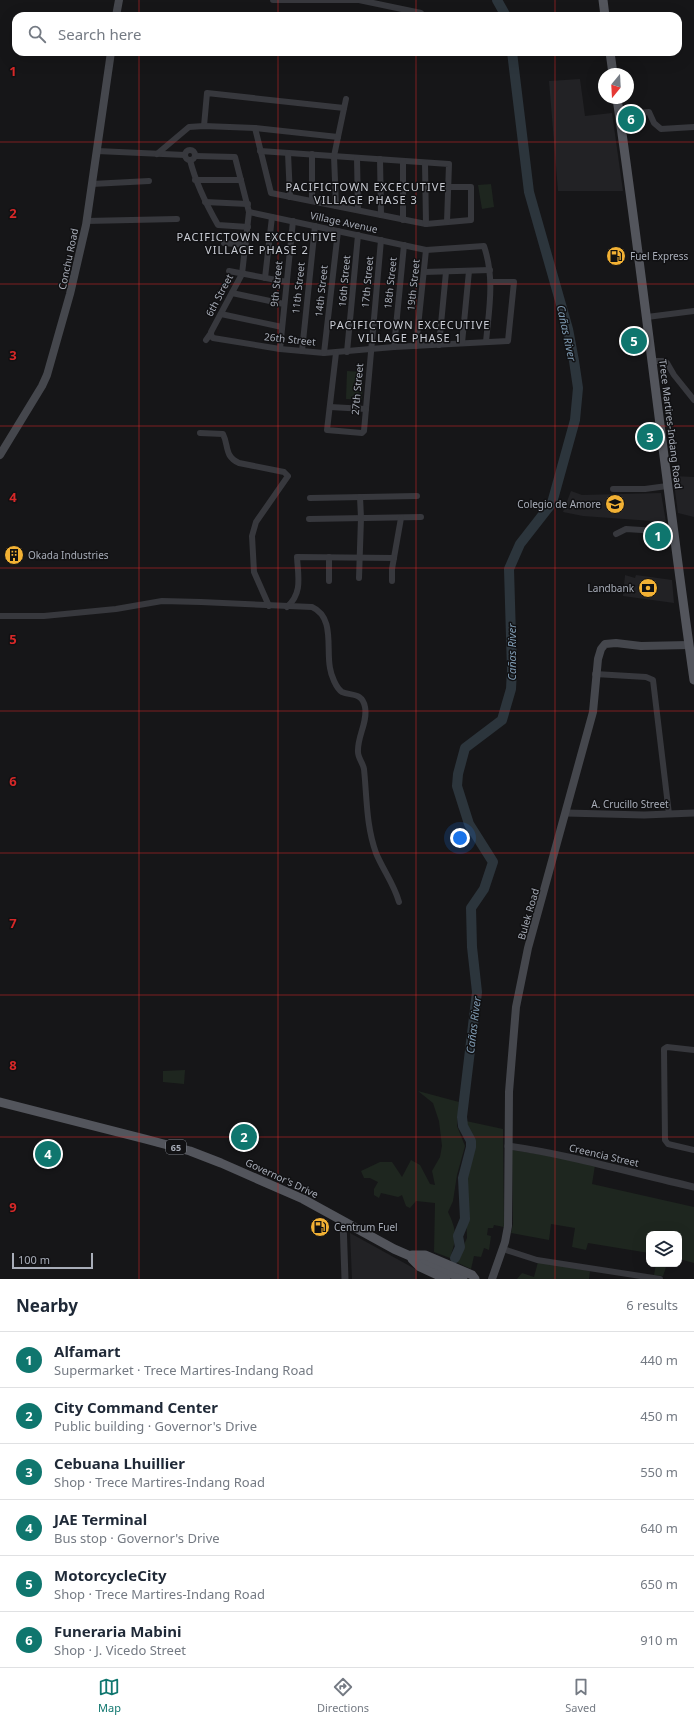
<!DOCTYPE html>
<html lang="en">
<head>
<meta charset="utf-8">
<style>
  :root { --surface:#fff; --page:#f2f2f3; --text:#1f2937; --muted:#747a83; --line:#e0e1e3; --accent:#0f766e }
  body { margin:0; font-family:"Noto Sans",sans-serif; background:var(--page); color:var(--text) }
  .controls { position:absolute; right:12px; bottom:12px; display:grid; overflow:hidden; border-radius:8px; box-shadow:0 4px 16px #0002 }
  .controls button { width:36px; height:36px; display:grid; place-items:center; padding:0; border:0; border-bottom:1px solid var(--line); background:var(--surface); color:var(--text); font:20px sans-serif }
  .compass { position:absolute; left:598px; top:68px; width:36px; height:36px; border-radius:50%; background:var(--surface); box-shadow:0 4px 16px #0002; rotate:198deg }
  .scale { position:absolute; left:12px; bottom:10px; width:81px; box-sizing:border-box; padding-left:4px; border:2px solid #a8adb8; border-top:0; font-size:11px; line-height:14px; white-space:nowrap; color:#a8adb8; -webkit-text-stroke:3px #111113; paint-order:stroke }
  .you { position:absolute; left:460px; top:838px; width:14px; height:14px; margin:-10px; border:3px solid #fff; border-radius:50%; background:#1a73e8; box-shadow:0 0 0 6px #1a73e833 }
  .badge { display:grid; place-items:center; width:26px; height:26px; border-radius:50%; background:var(--accent); color:#fff; font-size:13px; font-weight:700 }
  .pin { position:absolute; translate:-50% -50%; border:2px solid #fff; box-shadow:0 1px 4px #0006 }
  .list { margin:0; padding:0; list-style:none }
  h2 { display:flex; justify-content:space-between; align-items:center; height:52px; margin:0; padding:0 16px; font-size:17px }
  h2 small { font-size:13px; font-weight:400; color:var(--muted) }
  .list li { display:grid; grid-template-columns:26px 1fr auto; gap:12px; align-items:center; box-sizing:border-box; height:56px; padding:0 16px; border-top:1px solid var(--line) }
  .list b { display:block; font-size:15px; white-space:nowrap }
  .list p { margin:0; font-size:13px; white-space:nowrap; color:var(--muted) }
  .list em { font-size:13px; font-style:normal; color:var(--muted) }
  .icon { flex:none; width:22px; height:22px; fill:none; stroke:currentColor; stroke-width:2; stroke-linecap:round; stroke-linejoin:round }
  .map { position:relative; flex:none; width:694px; height:1279px; overflow:hidden }
  .search { position:absolute; background:var(--surface); box-shadow:0 4px 16px #0002; left:12px; right:12px; top:12px; height:44px; display:flex; align-items:center; gap:10px; box-sizing:border-box; padding:0 14px; border-radius:12px; color:var(--muted); font-size:15px }
  .sheet { height:388px; background:var(--surface) }
  nav { display:flex; justify-content:space-around; align-items:center; box-sizing:border-box; height:56px; border-top:1px solid var(--line); background:var(--surface); font-size:11px; color:var(--muted) }
  nav a { display:grid; justify-items:center; gap:2px }
  nav .on { color:var(--accent) }
  .map>svg:first-child { display:block }
</style>
</head>
<body>
<div class="map">
<svg width="694" height="1279" viewBox="0 0 694 1279">
  <rect width="100%" height="100%" fill="#161618"/>
  <g fill="#222225">
    <path d="M580,79l5,37 27,-3 11,78h-65l-9,-110z"/>
    <path d="M673,476l21,1v40l-16,-4z"/>
    <path d="M571,491l11,4 79,-2 5,29 -83,-6 -20,-4z"/>
    <path d="M625,575l10,3 1,-3 36,5 2,23 -51,-7z"/>
    <path d="M350,1233l67,37v9h-65z"/>
  </g>
  <g fill="#1e261f">
    <path d="M491,184l3,23 -12,2 -4,-24z"/>
    <path d="M347,371l16,1 -1,28 -16,-1z"/>
    <path d="M185,1070l-1,14 -21,-2v-11z"/>
    <path d="M418,1091l41,11 -2,24 8,20 -8,29 -4,26 -5,11c9,19 9,26 2,46l-16,-6 1,-49 -19,-2 -6,7 -4,-2 -4,-11 -4,2 -17,-4 -2,5 -5,-3v-6l4,-7 -8,-4h-6l-3,-7 19,-9h12l10,15 9,-17 9,5 10,19 5,1 -3,-14 8,-14 2,-11 -3,-25 -6,-18z"/>
    <path d="M466,1121l37,8 1,98 -10,-2 -1,3h-5l-1,7 4,1 -2,14 -5,-2 -3,9 -7,-1 -3,13 -15,-7 11,-24 -2,-60 8,-26 1,-11z"/>
    <path d="M512,1150l32,5 51,10 -3,19 102,23v56l-15,-4v-25h-30v19l-61,-10 -2,7 -14,-3 3,-19 -24,-4 -2,16 -38,-7 2,-9z"/>
    <path d="M538,1262l52,9 -1,8h-72l5,-6 12,4z"/>
    <path d="M656,1264h11l-4,12 -9,-1z"/>
  </g>
  <g fill="none" stroke-linecap="round" stroke-linejoin="round">
    <g stroke="#2c353c" stroke-width="10">
      <path d="M497,0l9,16"/>
      <path d="M455,1258l5,-11 -2,-11 7,-17 -2,-41 8,-31v-6l-8,-15 -1,-9 15,-125 -5,-45 -1,-39 13,-19 9,-27 -24,-38 -12,-38 1,-12 7,-26 37,-28 9,-31 1,-19 -3,-101 11,-25 32,-41 23,-83 3,-32 -4,-27 -6,-32 -39,-137 -17,-140"/>
    </g>
    <g stroke="#37383d" stroke-width="6">
      <path d="M273,0h86l62,13"/>
      <path d="M619,114l30,-2 5,11 7,6 33,-2"/>
      <path d="M204,126l3,-33 137,15"/>
      <path d="M255,128l16,65 155,31 45,-4v-33h-23"/>
      <circle cx="190" cy="155" r="5"/>
      <path d="M97,151l88,4"/>
      <path d="M260,151l189,13 -2,58"/>
      <path d="M288,153l2,44"/>
      <path d="M157,154l32,-27 15,-1 51,2 83,9"/>
      <path d="M312,154v47"/>
      <path d="M195,156l40,1 14,55 177,38 58,-4c11,33 5,63 2,96"/>
      <path d="M357,158l1,52"/>
      <path d="M380,159l1,56"/>
      <path d="M190,160c6,24 16,44 28,65l30,2"/>
      <path d="M403,161v59"/>
      <path d="M425,163l1,61"/>
      <path d="M195,180h46"/>
      <path d="M92,184l57,-3"/>
      <path d="M205,202l43,2"/>
      <path d="M336,206l-2,-50 12,-57"/>
      <path d="M249,212l-7,62 -31,58v3l2,3 67,11 44,4 70,-6 114,-6 6,-59h-23"/>
      <path d="M86,221l91,-2"/>
      <path d="M224,243l22,2"/>
      <path d="M229,271l58,11"/>
      <path d="M424,272l66,-2"/>
      <path d="M265,278l7,-61"/>
      <path d="M232,293l52,11"/>
      <path d="M221,314l61,13"/>
      <path d="M647,317l47,-6"/>
      <path d="M206,340l5,-7"/>
      <path d="M462,343l7,-72"/>
      <path d="M439,345l7,-73"/>
      <path d="M416,346l10,-96"/>
      <path d="M394,347l10,-102"/>
      <path d="M280,349l13,-128"/>
      <path d="M302,351l13,-125"/>
      <path d="M347,352l11,-117"/>
      <path d="M324,353l14,-122"/>
      <path d="M336,353l-9,77 35,3 2,-2 17,-191"/>
      <path d="M652,361h11l4,2 7,12 20,25"/>
      <path d="M330,407l36,2"/>
      <path d="M200,433l23,1c6,12 1,22 16,29l45,9 4,4 -32,46 -4,14 2,36 15,34"/>
      <path d="M613,489h32l22,-3"/>
      <path d="M310,498l107,-2"/>
      <path d="M309,519l112,-2"/>
      <path d="M616,534l10,-5 47,3"/>
      <path d="M359,578l2,-60 -1,-21"/>
      <path d="M329,581v-24"/>
      <path d="M392,581v-12l9,-51"/>
      <path d="M287,607c16,-14 11,-31 10,-50l97,1"/>
      <path d="M0,616h44l72,-7 46,-8 39,1 111,5c23,10 14,42 18,61 1,7 6,20 12,24 9,4 20,0 23,15 3,15 -8,30 -7,45 0,6 5,11 6,17 3,29 2,56 12,84 7,17 18,31 23,49"/>
      <path d="M595,674l51,3 7,3 16,134"/>
      <path d="M694,1050l-27,-3 -3,2 1,91 3,4 26,6"/>
      <path d="M503,1249l34,11 123,19"/>
    </g>
    <g stroke="#37383d" stroke-width="7">
      <path d="M566,813l78,2 50,-2"/>
      <path d="M508,1146c63,9 124,27 186,41"/>
      <path d="M343,1221l2,58"/>
    </g>
    <g stroke="#45474d" stroke-width="8">
      <path d="M116,16l3,-16"/>
      <path d="M0,455l42,-69 5,-11 23,-81 16,-69 25,-173"/>
      <path d="M492,1279l13,-37 3,-16 1,-134 7,-85 12,-59 65,-236 5,-53 3,-10 4,-5 11,-1 25,3 48,-1"/>
    </g>
    <g stroke="#53555c" stroke-width="9">
      <path d="M603,0l2,16"/>
      <path d="M610,52l3,22"/>
      <path d="M617,98c28,194 49,388 77,582"/>
      <path d="M0,1102l145,37 45,12 31,12 82,36 91,50 69,30"/>
      <path d="M412,1255h13l47,20 3,4"/>
      <path d="M412,1259l8,8 26,12"/>
    </g>
  </g>
  <path fill="none" stroke="#d62828" stroke-width="1" stroke-opacity="0.55" d="M139,0v16M278,0v16M416,0v16M555,0v16M139,52v1227M278,52v1227M416,52v1227M555,52v1227M0,142h694M0,284h694M0,426h694M0,568h694M0,711h694M0,853h694M0,995h694M0,1137h694"/>
  <defs>
    <g id="fuel-disc" transform="scale(1)"><circle r="9.5" fill="#f2b134" stroke="#111113"/><path d="M-5.5-6h7V0h2V4h1.3V-2.5L3-4.5l.8-.8L6-3V5H2.5V1h-1V6h-7ZM-4.2-4.7v3.2H.2V-4.7Z" fill="#111"/></g>
    <g id="university-disc" transform="scale(1)"><circle r="9.5" fill="#f2b134" stroke="#111113"/><path d="M0-5L7-2L0 1L-7-2ZM-4 1L0 2.5L4 1V4Q0 6-4 4Z" fill="#111"/></g>
    <g id="building-disc" transform="scale(1)"><circle r="9.5" fill="#f2b134" stroke="#111113"/><path d="M-4-6H4V6H1V3H-1V6H-4ZM-2.5-4.3h1.7v1.8h-1.7ZM.8-4.3h1.7v1.8H.8ZM-2.5-1h1.7V.8h-1.7ZM.8-1h1.7V.8H.8Z" fill="#111"/></g>
    <g id="bank-disc" transform="scale(1)"><circle r="9.5" fill="#f2b134" stroke="#111113"/><path d="M-6-4H6V4H-6ZM0-2.3a2.3 2.3 0 1 0 0 4.6a2.3 2.3 0 1 0 0-4.6Z" fill="#111"/></g>
  </defs>
  <g fill-rule="evenodd">
    <use href="#fuel-disc" x="616" y="256"/>
    <use href="#university-disc" x="615" y="504"/>
    <use href="#building-disc" x="14" y="555"/>
    <use href="#bank-disc" x="648" y="588"/>
    <use href="#fuel-disc" x="320" y="1227"/>
  </g>
  <g text-anchor="middle" dominant-baseline="central" stroke-width="3" stroke-linejoin="round" paint-order="stroke">
    <rect fill="#111113" stroke="#7b7e86" stroke-width="1" x="166" y="1140" width="20" height="14" rx="3"/>
    <g font-size="9" font-weight="bold" fill="#a8adb8">
      <text x="176" y="1147">65</text>
    </g>
    <g font-size="10" fill="#a8adb8" stroke="#111113">
      <text transform="translate(344 222) rotate(12)">Village Avenue</text>
      <text transform="translate(68 259) rotate(-78)">Conchu Road</text>
      <text transform="translate(344 281) rotate(-85)">16th Street</text>
      <text transform="translate(367 282) rotate(-85)">17th Street</text>
      <text transform="translate(390 283) rotate(-84)">18th Street</text>
      <text transform="translate(276 284) rotate(-84)">9th Street</text>
      <text transform="translate(413 285) rotate(-84)">19th Street</text>
      <text transform="translate(298 288) rotate(-84)">11th Street</text>
      <text transform="translate(321 291) rotate(-84)">14th Street</text>
      <text transform="translate(219 295) rotate(-62)">6th Street</text>
      <text transform="translate(290 339) rotate(6)">26th Street</text>
      <text transform="translate(357 389) rotate(-85)">27th Street</text>
      <text transform="translate(671 424) rotate(83)">Trece Martires-Indang Road</text>
      <text x="630" y="804">A. Crucillo Street</text>
      <text transform="translate(528 914) rotate(-74)">Bulek Road</text>
      <text transform="translate(604 1155) rotate(13)">Creencia Street</text>
      <text transform="translate(282 1178) rotate(25)">Governor's Drive</text>
    </g>
    <g font-size="10" fill="#a8adb8" stroke="#111113" text-anchor="start">
      <text x="630" y="256">Fuel Express</text>
      <text x="601" y="504" text-anchor="end">Colegio de Amore</text>
      <text x="28" y="555">Okada Industries</text>
      <text x="634" y="588" text-anchor="end">Landbank</text>
      <text x="334" y="1227">Centrum Fuel</text>
    </g>
    <g font-size="11" letter-spacing="1" fill="#c9ccd4" stroke="#111113">
      <text x="366" y="186">PACIFICTOWN EXCECUTIVE<tspan x="366" dy="13">VILLAGE PHASE 3</tspan></text>
      <text x="257" y="236">PACIFICTOWN EXCECUTIVE<tspan x="257" dy="13">VILLAGE PHASE 2</tspan></text>
      <text x="410" y="324">PACIFICTOWN EXCECUTIVE<tspan x="410" dy="13">VILLAGE PHASE 1</tspan></text>
    </g>
    <g font-size="11" font-style="italic" fill="#7f9bb3" stroke="#111113">
      <text transform="translate(567 333) rotate(78)">Cañas River</text>
      <text transform="translate(511 652) rotate(-90)">Cañas River</text>
      <text transform="translate(473 1025) rotate(-83)">Cañas River</text>
    </g>
  </g>
  <g font-size="13" text-anchor="middle" font-weight="bold" fill="#d62828" stroke="#111113" stroke-width="3" stroke-linejoin="round" paint-order="stroke">
    <text x="13" y="76">1</text>
    <text x="13" y="218">2</text>
    <text x="13" y="360">3</text>
    <text x="13" y="502">4</text>
    <text x="13" y="644">5</text>
    <text x="13" y="786">6</text>
    <text x="13" y="928">7</text>
    <text x="13" y="1070">8</text>
    <text x="13" y="1212">9</text>
  </g>
</svg>
<div class="controls">
<button><svg class="icon" aria-label="layers" viewBox="0 0 24 24"><path d="M12 4l9 5-9 5-9-5zM3 14l9 5 9-5"/></svg></button>
</div>
<svg class="compass" viewBox="-18 -18 36 36"><path d="M0-13l5 13h-10z" fill="#e53935"/><path d="M0 13l5-13h-10z" fill="#747a83"/></svg>
<div class="scale">100 m</div>
<div class="you"></div>
<div class="pin badge" style="left:658px;top:536px">1</div>
<div class="pin badge" style="left:244px;top:1137px">2</div>
<div class="pin badge" style="left:650px;top:437px">3</div>
<div class="pin badge" style="left:48px;top:1154px">4</div>
<div class="pin badge" style="left:634px;top:341px">5</div>
<div class="pin badge" style="left:631px;top:119px">6</div>
<div class="search"><svg class="icon" aria-label="search" viewBox="0 0 24 24"><circle cx="10" cy="10" r="6"/><path d="M15 15l6 6"/></svg>Search here</div>
</div>
<section class="sheet">
<h2>Nearby<small>6 results</small></h2>
<ul class="list">
<li><span class="badge">1</span><div><b>Alfamart</b><p>Supermarket · Trece Martires-Indang Road</p></div><em>440 m</em></li>
<li><span class="badge">2</span><div><b>City Command Center</b><p>Public building · Governor's Drive</p></div><em>450 m</em></li>
<li><span class="badge">3</span><div><b>Cebuana Lhuillier</b><p>Shop · Trece Martires-Indang Road</p></div><em>550 m</em></li>
<li><span class="badge">4</span><div><b>JAE Terminal</b><p>Bus stop · Governor's Drive</p></div><em>640 m</em></li>
<li><span class="badge">5</span><div><b>MotorcycleCity</b><p>Shop · Trece Martires-Indang Road</p></div><em>650 m</em></li>
<li><span class="badge">6</span><div><b>Funeraria Mabini</b><p>Shop · J. Vicedo Street</p></div><em>910 m</em></li>
</ul>
</section>
<nav>
<a class="on"><svg class="icon" aria-label="map" viewBox="0 0 24 24"><path d="M3 6l6-2 6 2 6-2v14l-6 2-6-2-6 2zM9 4v14M15 6v14"/></svg>Map</a>
<a><svg class="icon" aria-label="directions" viewBox="0 0 24 24"><path d="M12 3l9 9-9 9-9-9zM9 14v-3h6M13 9l2 2-2 2"/></svg>Directions</a>
<a><svg class="icon" aria-label="saved" viewBox="0 0 24 24"><path d="M7 4h10v16l-5-4-5 4z"/></svg>Saved</a>
</nav>
</body>
</html>
